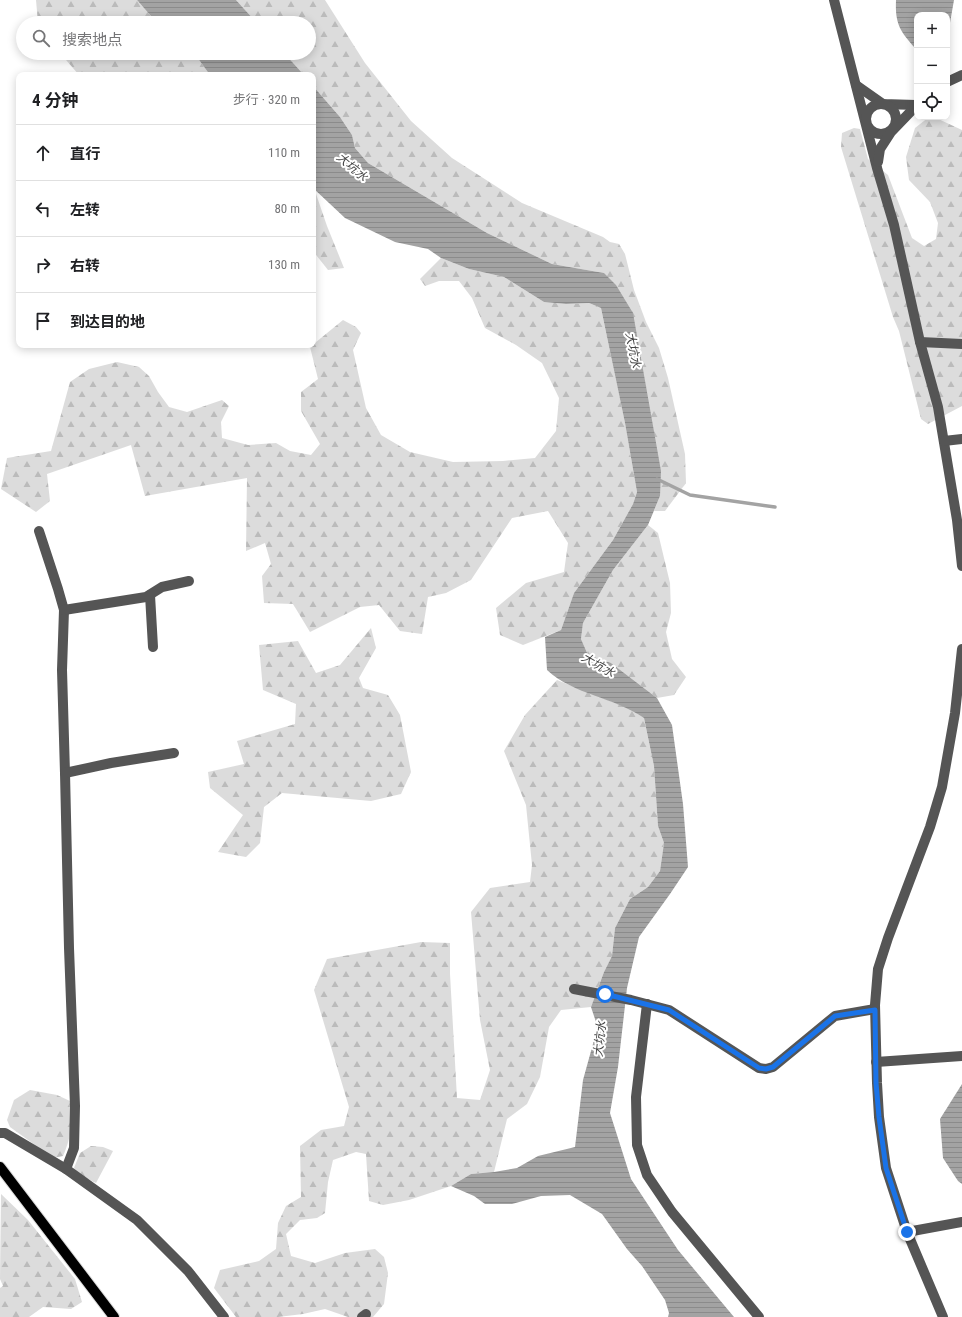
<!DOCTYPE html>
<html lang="zh">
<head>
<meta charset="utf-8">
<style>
  :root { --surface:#fff; --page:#f2f2f2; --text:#202124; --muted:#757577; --line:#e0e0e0 }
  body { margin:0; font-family:"Roboto Condensed","Noto Sans SC",sans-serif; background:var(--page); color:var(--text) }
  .controls { position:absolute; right:12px; top:12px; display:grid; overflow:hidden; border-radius:8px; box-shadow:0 2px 10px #0003 }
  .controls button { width:36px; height:36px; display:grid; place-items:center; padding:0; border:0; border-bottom:1px solid var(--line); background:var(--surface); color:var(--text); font:20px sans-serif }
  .stop { position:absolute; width:12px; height:12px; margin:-9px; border:3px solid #1a73e8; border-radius:50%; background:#fff }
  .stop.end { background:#1a73e8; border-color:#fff; box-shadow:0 1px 4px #0008 }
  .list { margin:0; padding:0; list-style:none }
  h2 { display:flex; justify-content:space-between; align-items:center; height:52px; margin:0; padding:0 16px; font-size:17px }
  h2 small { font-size:13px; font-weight:400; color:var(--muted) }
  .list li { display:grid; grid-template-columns:26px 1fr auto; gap:12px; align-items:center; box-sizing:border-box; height:56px; padding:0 16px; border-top:1px solid var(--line) }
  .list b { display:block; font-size:15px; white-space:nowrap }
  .list em { font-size:13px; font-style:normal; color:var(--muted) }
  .icon { flex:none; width:22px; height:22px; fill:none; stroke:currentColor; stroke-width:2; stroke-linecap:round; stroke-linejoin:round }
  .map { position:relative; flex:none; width:962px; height:1317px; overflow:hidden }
  .search { position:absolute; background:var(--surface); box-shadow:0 2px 10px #0003; left:16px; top:16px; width:300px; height:44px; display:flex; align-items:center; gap:10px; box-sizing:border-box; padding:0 14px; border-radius:22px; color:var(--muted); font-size:15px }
  .panel { position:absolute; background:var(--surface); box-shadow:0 2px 10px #0003; left:16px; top:72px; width:300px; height:276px; border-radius:8px }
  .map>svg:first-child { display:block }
</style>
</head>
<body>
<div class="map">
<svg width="962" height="1317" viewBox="0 0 962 1317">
  <defs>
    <pattern id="forest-firs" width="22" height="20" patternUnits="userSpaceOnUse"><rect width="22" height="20" fill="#dcdcdc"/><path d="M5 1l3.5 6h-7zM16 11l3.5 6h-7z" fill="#bbb"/></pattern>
    <pattern id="water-rules" width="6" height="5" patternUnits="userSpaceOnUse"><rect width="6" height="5" fill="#a3a3a3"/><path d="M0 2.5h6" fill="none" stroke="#8b8b8b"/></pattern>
  </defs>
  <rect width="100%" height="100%" fill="#fff"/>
  <g fill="url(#forest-firs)">
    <path d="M36,0h101l20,23h-119z"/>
    <path d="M236,0h89l40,63 46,58 41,37 70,45 81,34 7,5 9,2 6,10 9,36 12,32 13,26 9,30 17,76 1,29 -21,28h-11l6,-15 -56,-223 -52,-9 -65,-31 -119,-70 -13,-15 -3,-13 -12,-18 -27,-31v-11h-9l-20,-22h25v-30h-52z"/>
    <path d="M60,53h134l16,22h-131z"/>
    <path d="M929,117h5l28,13v276l-34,18 -7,-5 -22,-88 -6,-14 -52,-170 1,-14 12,-5 6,1 8,30 20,16 24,63 12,8 12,-7 2,-16 -8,-21 -21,-22 -3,-23 9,-29z"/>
    <path d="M313,188l2,3 12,35 17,42 -16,2 -15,-19z"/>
    <path d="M441,258l28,11 35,8 40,25 22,2 23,-1 12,5 24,115 12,69 -4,12 -20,36 -39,53 -13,37 -38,15 -23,-10 -4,-27 30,-25 38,-11 4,-29 -20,-32 -36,7 -41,62 -25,13 -18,4 -6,37 -22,-3 -21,-26 -19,2 -50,25 -17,-28 -29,-1 -2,-27 9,-12 -6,-21 -19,8 1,-73 -102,18 -14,-51 -84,29 3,27 -14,11 -35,-23 6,-31 44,-7 19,-69 19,-13 28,-7 22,5 10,9 9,16 11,15 18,5 35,-12 7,6 -8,16 1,16 26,7 28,-2 14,8 21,4 9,-11 -19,-33v-19l17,-13 -8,-32 33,-27 13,7 5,6 -8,17 13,58 15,27 29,17 43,10 50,-1 32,-3 21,-27 3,-33 -17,-35 -26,-18 -31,-17 -13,-30 -13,-17h-20l-14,5 -5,-7z"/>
    <path d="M648,525l10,8 12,50 1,30 -5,19 6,27 14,18 -12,18 -17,3 -46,-35 -23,-8 -7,-16 2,-16 30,-53z"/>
    <path d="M371,628l5,20 -17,30 4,10 25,7 12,20 11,57 -10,22 -30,7 -89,-8 -18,14 -4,36 -14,14 -28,-5 25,-37 -33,-27 -2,-16 36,-8 -7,-23 58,-17 1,-20 -33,-14 -4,-45 39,-4 18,32 24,-8z"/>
    <path d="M557,680l76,30 11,8 10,48 4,60 6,17 -4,28 -12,16 -18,12 -15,29 -3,28 -8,16 -13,35 -30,3 -12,17 -9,50 -13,27 -20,15 -13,53 -23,2 -20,12 -42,14 -26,5 -14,-4 -3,-47 -10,-2 -23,8 -5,22 -3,31 -8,5 -17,2 -14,14 5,22 24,7 30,-10 30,-4 9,8 4,16 -4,31 -11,13h-25l-23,-8 -22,5 -25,3h-42l-22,-29 6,-18 39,-9 17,-12 2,-26 8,-17 15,-9 -1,-51 21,-16 23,-4 5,-19 -35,-117 13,-31 94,-17 29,1v31l7,124 23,2 10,-30 -10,-50 -9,-108 19,-24 40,-6 2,-17 -6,-60 -22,-54 21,-36z"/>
    <path d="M30,1090l27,5 13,6c2,23 2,34 -7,55l-10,2 -43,-31 -3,-7 7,-20z"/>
    <path d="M91,1146l12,1 10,4 -17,32 -18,-9 -4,-6 6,-15z"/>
    <path d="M1,1194l27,26 47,59 7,23 -11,7 -28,-2 -14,10h-29v-29l3,-2 -3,-7z"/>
  </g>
  <g fill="url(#water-rules)">
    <path d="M137,0h99l21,23h-100z"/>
    <path d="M896,0h58l-7,40v-25h-30v34l-2,-1c-15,-17 -20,-24 -19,-48z"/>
    <path d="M194,53h90l20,22h-94z"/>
    <path d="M313,86l27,31 12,18 3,13 13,15 119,70 65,31 52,9 12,12 17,28 28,158 -1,25 -12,29 -35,45 -30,53 -2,16 7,16 23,8 46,35 15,27 11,79 5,63 -18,27 -31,43 -12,51 -9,79 -8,46 21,66 47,71 56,67h-66l1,-4 -4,-13 -23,-34 -15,-17 -25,-35 -32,-19 -29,1 -29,8h-27l-11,-8 -23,-10 20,-12 23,-2 23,-4 21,-12 37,-9 8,-67 13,-47v-11l-5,-15 13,-35 8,-16 3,-28 15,-29 18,-12 12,-16 4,-28 -6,-17 -4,-60 -10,-48c-30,-21 -70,-23 -97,-48l-2,-33 16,-7 13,-37 39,-53 20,-36 4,-12 -12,-69 -24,-115 -12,-5 -23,1 -22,-2 -40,-25 -35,-8 -28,-11 -13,-9 -33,-7 -50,-24 -32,-30z"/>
    <path d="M962,1084v100l-4,-3 -15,-23 -3,-39z"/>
  </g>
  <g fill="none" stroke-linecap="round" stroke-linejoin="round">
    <path stroke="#a3a3a3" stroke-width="3.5" d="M657,479l33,16 85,12"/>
    <g stroke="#dbdbdb" stroke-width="12">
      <path id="major" d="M0,1167l114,150"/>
    </g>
    <g stroke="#555" stroke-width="10">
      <path d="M834,0l43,168 17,57 26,117 18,65 19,113 5,46"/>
      <path d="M947,82l15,-7"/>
      <path d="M856,85l27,19 33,1"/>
      <circle cx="881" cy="119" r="15"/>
      <path d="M878,162l2,-13 11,-17 26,-27"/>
      <path d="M920,342l42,2"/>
      <path d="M944,441l18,-2"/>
      <path d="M39,531l19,58 6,21 -2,60 3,103 4,175 6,158 -1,42 -8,21"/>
      <path d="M150,595l3,52"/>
      <path d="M64,610l82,-13 16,-10 27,-6"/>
      <path d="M65,773l46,-10 63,-10"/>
      <path d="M574,989l57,11 38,10 90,58 7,1 7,-2 62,-51 40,-7"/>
      <path d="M647,1004l-11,93 1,48 10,30 25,37 87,105"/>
      <path d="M876,1062l86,-6"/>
      <path d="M0,1133h5l61,36 71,51 51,51 36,46"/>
      <path d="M907,1232l55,-10"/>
      <path d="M362,1317l4,-3"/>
      <path d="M943,1317l-36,-85 -21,-64 -7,-51 -2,-34 -2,-78 3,-36 10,-31 42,-111 12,-40 13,-74 7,-64"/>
    </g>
    <use href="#major" stroke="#000" stroke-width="10"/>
  </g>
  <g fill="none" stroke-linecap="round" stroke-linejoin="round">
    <path stroke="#1a73e8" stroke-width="5" d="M605,994l64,16 90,58 7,1 7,-2 62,-51 40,-6 1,73 3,34 7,51 21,64"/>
  </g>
  <g text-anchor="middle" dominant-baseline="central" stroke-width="4" stroke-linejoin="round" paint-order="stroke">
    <g font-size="12" font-style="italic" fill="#444" stroke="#fff">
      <text transform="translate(352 167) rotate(41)">大坑水</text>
      <text transform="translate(633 350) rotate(79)">大坑水</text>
      <text transform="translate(598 665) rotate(30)">大坑水</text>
      <text transform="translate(600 1039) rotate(-84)">大坑水</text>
    </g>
  </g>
</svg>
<div class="controls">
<button>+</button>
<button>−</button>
<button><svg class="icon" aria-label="locate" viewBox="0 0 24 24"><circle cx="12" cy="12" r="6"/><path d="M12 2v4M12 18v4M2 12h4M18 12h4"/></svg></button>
</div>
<div class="stop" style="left:605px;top:994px"></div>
<div class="stop end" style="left:907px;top:1232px"></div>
<div class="search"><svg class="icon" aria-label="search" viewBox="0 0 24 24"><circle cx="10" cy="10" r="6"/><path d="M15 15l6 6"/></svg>搜索地点</div>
<section class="panel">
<h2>4 分钟<small>步行 · 320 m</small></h2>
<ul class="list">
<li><svg class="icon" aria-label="ahead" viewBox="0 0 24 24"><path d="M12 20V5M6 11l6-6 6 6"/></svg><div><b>直行</b></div><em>110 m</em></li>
<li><svg class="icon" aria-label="left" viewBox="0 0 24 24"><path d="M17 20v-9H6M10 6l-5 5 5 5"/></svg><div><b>左转</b></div><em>80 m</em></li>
<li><svg class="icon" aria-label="right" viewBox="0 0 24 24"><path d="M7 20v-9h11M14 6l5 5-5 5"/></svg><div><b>右转</b></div><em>130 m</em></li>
<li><svg class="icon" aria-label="arrive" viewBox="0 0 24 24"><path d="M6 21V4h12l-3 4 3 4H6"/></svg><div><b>到达目的地</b></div></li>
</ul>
</section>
</div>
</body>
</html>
